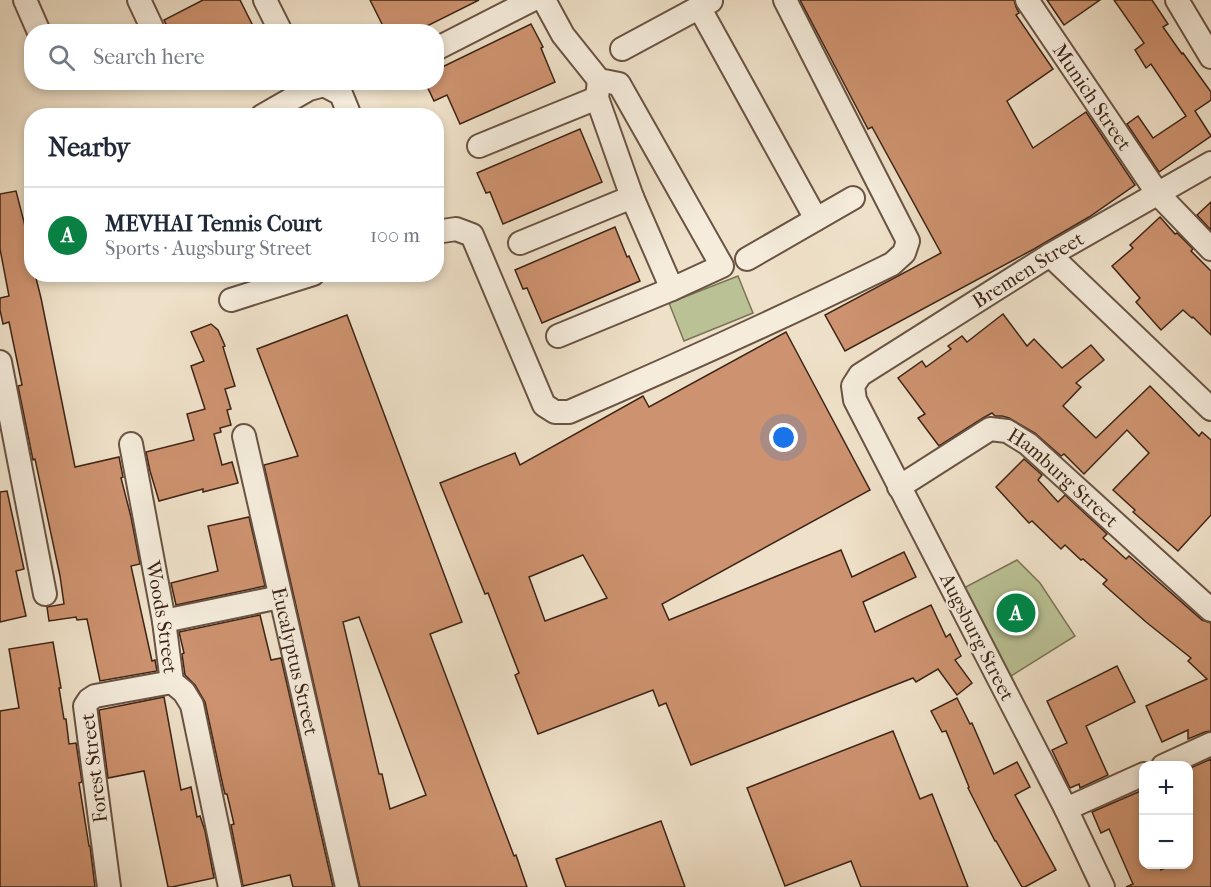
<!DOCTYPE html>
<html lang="en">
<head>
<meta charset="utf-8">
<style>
  :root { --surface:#fff; --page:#f6f6f7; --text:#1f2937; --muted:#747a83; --line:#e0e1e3; --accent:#0b8043 }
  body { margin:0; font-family:"IM FELL French Canon",serif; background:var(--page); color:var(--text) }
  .controls { position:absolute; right:18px; bottom:18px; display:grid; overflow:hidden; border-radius:12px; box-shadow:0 3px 9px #0003 }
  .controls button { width:54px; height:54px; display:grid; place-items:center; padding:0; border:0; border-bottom:2px solid var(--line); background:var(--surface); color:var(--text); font:30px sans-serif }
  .you { position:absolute; left:784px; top:438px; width:21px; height:21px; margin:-15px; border:4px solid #fff; border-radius:50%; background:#1a73e8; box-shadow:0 0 0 9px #1a73e833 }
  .badge { display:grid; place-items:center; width:39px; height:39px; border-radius:50%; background:var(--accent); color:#fff; font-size:20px; font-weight:700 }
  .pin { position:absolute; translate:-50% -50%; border:3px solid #fff; box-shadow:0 2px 6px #0006 }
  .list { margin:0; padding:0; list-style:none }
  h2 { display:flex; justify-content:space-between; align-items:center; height:78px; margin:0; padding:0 24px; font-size:26px }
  h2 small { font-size:20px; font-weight:400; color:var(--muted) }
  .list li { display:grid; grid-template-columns:39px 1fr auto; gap:18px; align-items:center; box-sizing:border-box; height:96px; padding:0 24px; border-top:2px solid var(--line) }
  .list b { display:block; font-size:22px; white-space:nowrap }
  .list p { margin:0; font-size:20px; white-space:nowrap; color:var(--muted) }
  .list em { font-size:20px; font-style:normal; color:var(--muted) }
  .icon { flex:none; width:33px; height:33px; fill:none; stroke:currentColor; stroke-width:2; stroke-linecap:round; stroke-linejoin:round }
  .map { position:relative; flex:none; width:1211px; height:887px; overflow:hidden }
  .search { position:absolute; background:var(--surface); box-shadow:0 3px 9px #0003; left:24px; top:24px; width:420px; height:66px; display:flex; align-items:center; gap:15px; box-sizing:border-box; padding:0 21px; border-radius:24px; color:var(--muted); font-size:22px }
  .panel { position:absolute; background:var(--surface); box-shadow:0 3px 9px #0003; left:24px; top:108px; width:420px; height:174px; border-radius:24px }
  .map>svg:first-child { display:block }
</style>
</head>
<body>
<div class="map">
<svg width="1211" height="887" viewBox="0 0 1211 887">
  <rect width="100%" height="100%" fill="#efe1c9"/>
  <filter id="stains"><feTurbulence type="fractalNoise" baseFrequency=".00333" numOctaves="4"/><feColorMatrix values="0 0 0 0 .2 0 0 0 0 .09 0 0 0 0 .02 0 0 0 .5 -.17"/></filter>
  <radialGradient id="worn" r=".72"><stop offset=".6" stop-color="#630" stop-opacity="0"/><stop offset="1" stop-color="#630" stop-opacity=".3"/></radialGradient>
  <g fill="#bac295" stroke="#7c7356" stroke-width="1.5">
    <path d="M738,276l15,37 -69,28 -15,-38z"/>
    <path d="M1017,560l23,23 35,53 -67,42 -48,-88z"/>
  </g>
  <g fill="#cd926f" stroke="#3d2416" stroke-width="1.5" fill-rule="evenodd">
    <path d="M203,0h37l16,32h-86l-6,-12z"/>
    <path d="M370,0h109l-64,32h-29z"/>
    <path d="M800,0h214l2,7 3,6 -3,2 37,54 -46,32 26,47 53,-36 49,73 -46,32 -55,32 -189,102 -20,-36 116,-62 -69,-126 -4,2z"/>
    <path d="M1047,0h53l-36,25z"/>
    <path d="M1114,0h38l16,24 -5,3 19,27 1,-1 28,39v8l-16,11 16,25 -52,36 -32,-48 11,-8 15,22 33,-22 -35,-52 -5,4 -11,-18 9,-7z"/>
    <path d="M531,24l12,23 -2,1 14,34 -95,42 -13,-29 -13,6 -9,-19h11v-12z"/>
    <path d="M580,129l22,53 -99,42 -13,-32 -4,1 -9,-20z"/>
    <path d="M16,191l16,62v21h3l6,24 34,169 44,-10 4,20 -2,1 10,39 9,47 -9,2 21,95 3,-1 2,11 -57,10 -13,-62 -10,1 -1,-3 -27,4 -2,-14 17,-3 -4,-28 -25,-117 -2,1 -3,-15 -12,-59 4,-1 -13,-63 -6,2 -3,-14v-12l9,-2 -9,-47v-55z"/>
    <path d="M1211,202v28l-14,-15z"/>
    <path d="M1160,217l15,17 2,-1 16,16 -2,2 20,20v64l-18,-18 -1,1 -9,-8 -22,20 -25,-28 4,-4 -28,-32 21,-18 -3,-3z"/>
    <path d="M615,227l12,30 2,-1 11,25 -98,42 -15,-35 -4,1 -8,-19z"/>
    <path d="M1003,314l24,32 7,-7 28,29 29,-23 13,15 -28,23 5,4 -18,19 33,32 54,-52 49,50 3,-4 9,8v75l-33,36 -45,-39 2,-2 -22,-20 36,-37 -22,-23 -43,44 -20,-20 -3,2 -26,-23 -26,-15 -7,-2h-7l-3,-3 -9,5 -44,28 -21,-28 7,-4 -27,-36 24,-17 4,6 25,-18 -3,-3 14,-10 5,6z"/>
    <path d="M347,315l115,307 -32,12 84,222 2,-1 11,32h-167l-96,-422 34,-9 -41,-107zM359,617l67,178 -36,14 -8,-35h-3l-36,-152z"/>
    <path d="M211,324l7,6 7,16 -2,1 12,39 -10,3 6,20 -4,1 4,15 -11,3 1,4 -7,2 8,31 10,-3 6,21 -35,9v-3l-44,12 -9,-30 -4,-19 48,-12 -7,-26 18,-5 -14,-43 13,-5 -13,-29z"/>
    <path d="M786,332l84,158 -208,114 7,16 172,-70 11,27 52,-25 12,25 -53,25 12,30 56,-27 15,32 4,-3 11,22 -6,4 17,23 -15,12 -19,-26 -22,13 -3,-4 -222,87 -25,-62 -7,3 -6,-16 -115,44 -23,-59 4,-2 -31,-80 -3,1 -45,-111 75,-30 5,12 123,-69 6,11zM583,555l24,43 -62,23 -16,-44z"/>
    <path d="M1024,459l18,16 -4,5 20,22 7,-7 42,39 -4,4 23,21 3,-3 73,64 9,3v108l-6,1 -17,7v-9l-26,12 -16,-36 61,-27 -19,-18 3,-3 -45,-36 -43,-38 4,-4 -24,-21 -2,1 -16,-15 -4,4 -29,-28 -3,2 -33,-36z"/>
    <path d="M7,491l17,78 -8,2 10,45 -26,6v-130z"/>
    <path d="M249,517l16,69 -89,19 -5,-22 47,-12 -10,-45z"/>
    <path d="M260,615l11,45 10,-2 52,229h-40l-3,-12 -47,11 -12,-61 3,-1 -7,-30h-2l-2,-8 -18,-84 -10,-17 -10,-10 -3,-21 2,-1 -5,-21z"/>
    <path d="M53,642l8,46h-2l5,31h2l3,25 7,-1 6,39 -3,1 10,63h1l5,41h-95v-176l19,-3 -10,-59z"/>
    <path d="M1117,666l18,36 -49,24 22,49 -28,13 -1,-4 -9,4 -18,-38 15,-7 -20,-42z"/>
    <path d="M164,697l17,93 10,-3 6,30 3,-1 5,15 9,47 -42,9h-4l-24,-116 -36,7 -9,-68z"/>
    <path d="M957,698l13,26 2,-1 22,51 23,-12 13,25 -15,8 41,75 -31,17h-3l-26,-46h-1l-27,-53 1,-1 -23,-56 -4,1 -11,-21z"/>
    <path d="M893,731l27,68 12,-5 36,93h-107l-10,-26 -66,25 -38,-98z"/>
    <path d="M1211,759v128h-85l7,-3 -24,-55 -8,4 -9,-21 51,-22v74h16l2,6 13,-6h14v-95z"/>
    <path d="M661,821l24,66h-119l-10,-28z"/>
  </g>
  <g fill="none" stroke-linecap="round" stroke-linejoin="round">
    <g stroke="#6a5343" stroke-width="26">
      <g id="street">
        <path d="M25,0l14,32"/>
        <path d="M139,0l15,32"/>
        <path d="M265,0l16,32"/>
        <path d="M544,0l19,35 36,45 20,4 103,182 -50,23 -114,47"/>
        <path id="s1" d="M1027,0l131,194 53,55"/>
        <path d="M1177,0l34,57"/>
        <path d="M699,7l117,212"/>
        <path d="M436,49l96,-49"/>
        <path d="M622,49l89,-48"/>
        <path d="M599,80l-2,18 35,99 40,92"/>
        <path d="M262,116l47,-27 15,-4 17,9 9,22"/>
        <path d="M479,146l118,-48"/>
        <path d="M436,232l20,-3 16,6 72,170 11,7h14c109,-47 217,-96 323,-148l12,-11 4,-12 -123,-241"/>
        <path d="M520,243l112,-46"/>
        <path d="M1050,255l161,154"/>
        <path d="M747,259l106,-61"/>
        <path d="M231,300l82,-26"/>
        <path d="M0,362l45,232"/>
        <path id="s2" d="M244,436l103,451"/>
        <path id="s3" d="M131,444l33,177 8,61 12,10 8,13 38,182"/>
        <path id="s4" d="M899,487l91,-58 17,2 21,13 183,166"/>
        <path d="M164,621l116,-24"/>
        <path d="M1163,766l48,-22"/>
        <path d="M1066,809l78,-35"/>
        <path d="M109,887l-24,-181 4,-6 6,-4 77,-14"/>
        <path id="s5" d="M1103,887l-37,-78 -211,-409 -2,-14 7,-11 190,-120 161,-92"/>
      </g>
    </g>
    <use href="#street" stroke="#f5ecdc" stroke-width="22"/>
  </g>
  <g text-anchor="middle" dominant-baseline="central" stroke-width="4.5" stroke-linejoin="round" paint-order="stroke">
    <g font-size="20" fill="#3d2416" stroke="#f5ecdc">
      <text stroke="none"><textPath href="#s1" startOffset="117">Munich Street</textPath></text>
      <text stroke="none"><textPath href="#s5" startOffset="772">Bremen Street</textPath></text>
      <text stroke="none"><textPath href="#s4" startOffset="198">Hamburg Street</textPath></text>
      <text stroke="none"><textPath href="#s3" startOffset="176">Woods Street</textPath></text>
      <text transform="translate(977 637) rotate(63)">Augsburg Street</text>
      <text stroke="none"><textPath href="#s2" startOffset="231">Eucalyptus Street</textPath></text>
      <text transform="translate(94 768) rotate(-97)">Forest Street</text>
    </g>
  </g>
  <rect width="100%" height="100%" filter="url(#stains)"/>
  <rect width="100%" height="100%" fill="url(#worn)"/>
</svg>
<div class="controls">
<button>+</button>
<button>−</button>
</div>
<div class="you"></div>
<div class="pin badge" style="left:1016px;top:613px">A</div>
<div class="search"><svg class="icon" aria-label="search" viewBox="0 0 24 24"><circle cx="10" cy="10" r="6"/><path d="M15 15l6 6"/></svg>Search here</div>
<section class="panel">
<h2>Nearby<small></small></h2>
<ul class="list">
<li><span class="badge">A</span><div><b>MEVHAI Tennis Court</b><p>Sports · Augsburg Street</p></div><em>100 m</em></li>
</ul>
</section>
</div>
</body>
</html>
